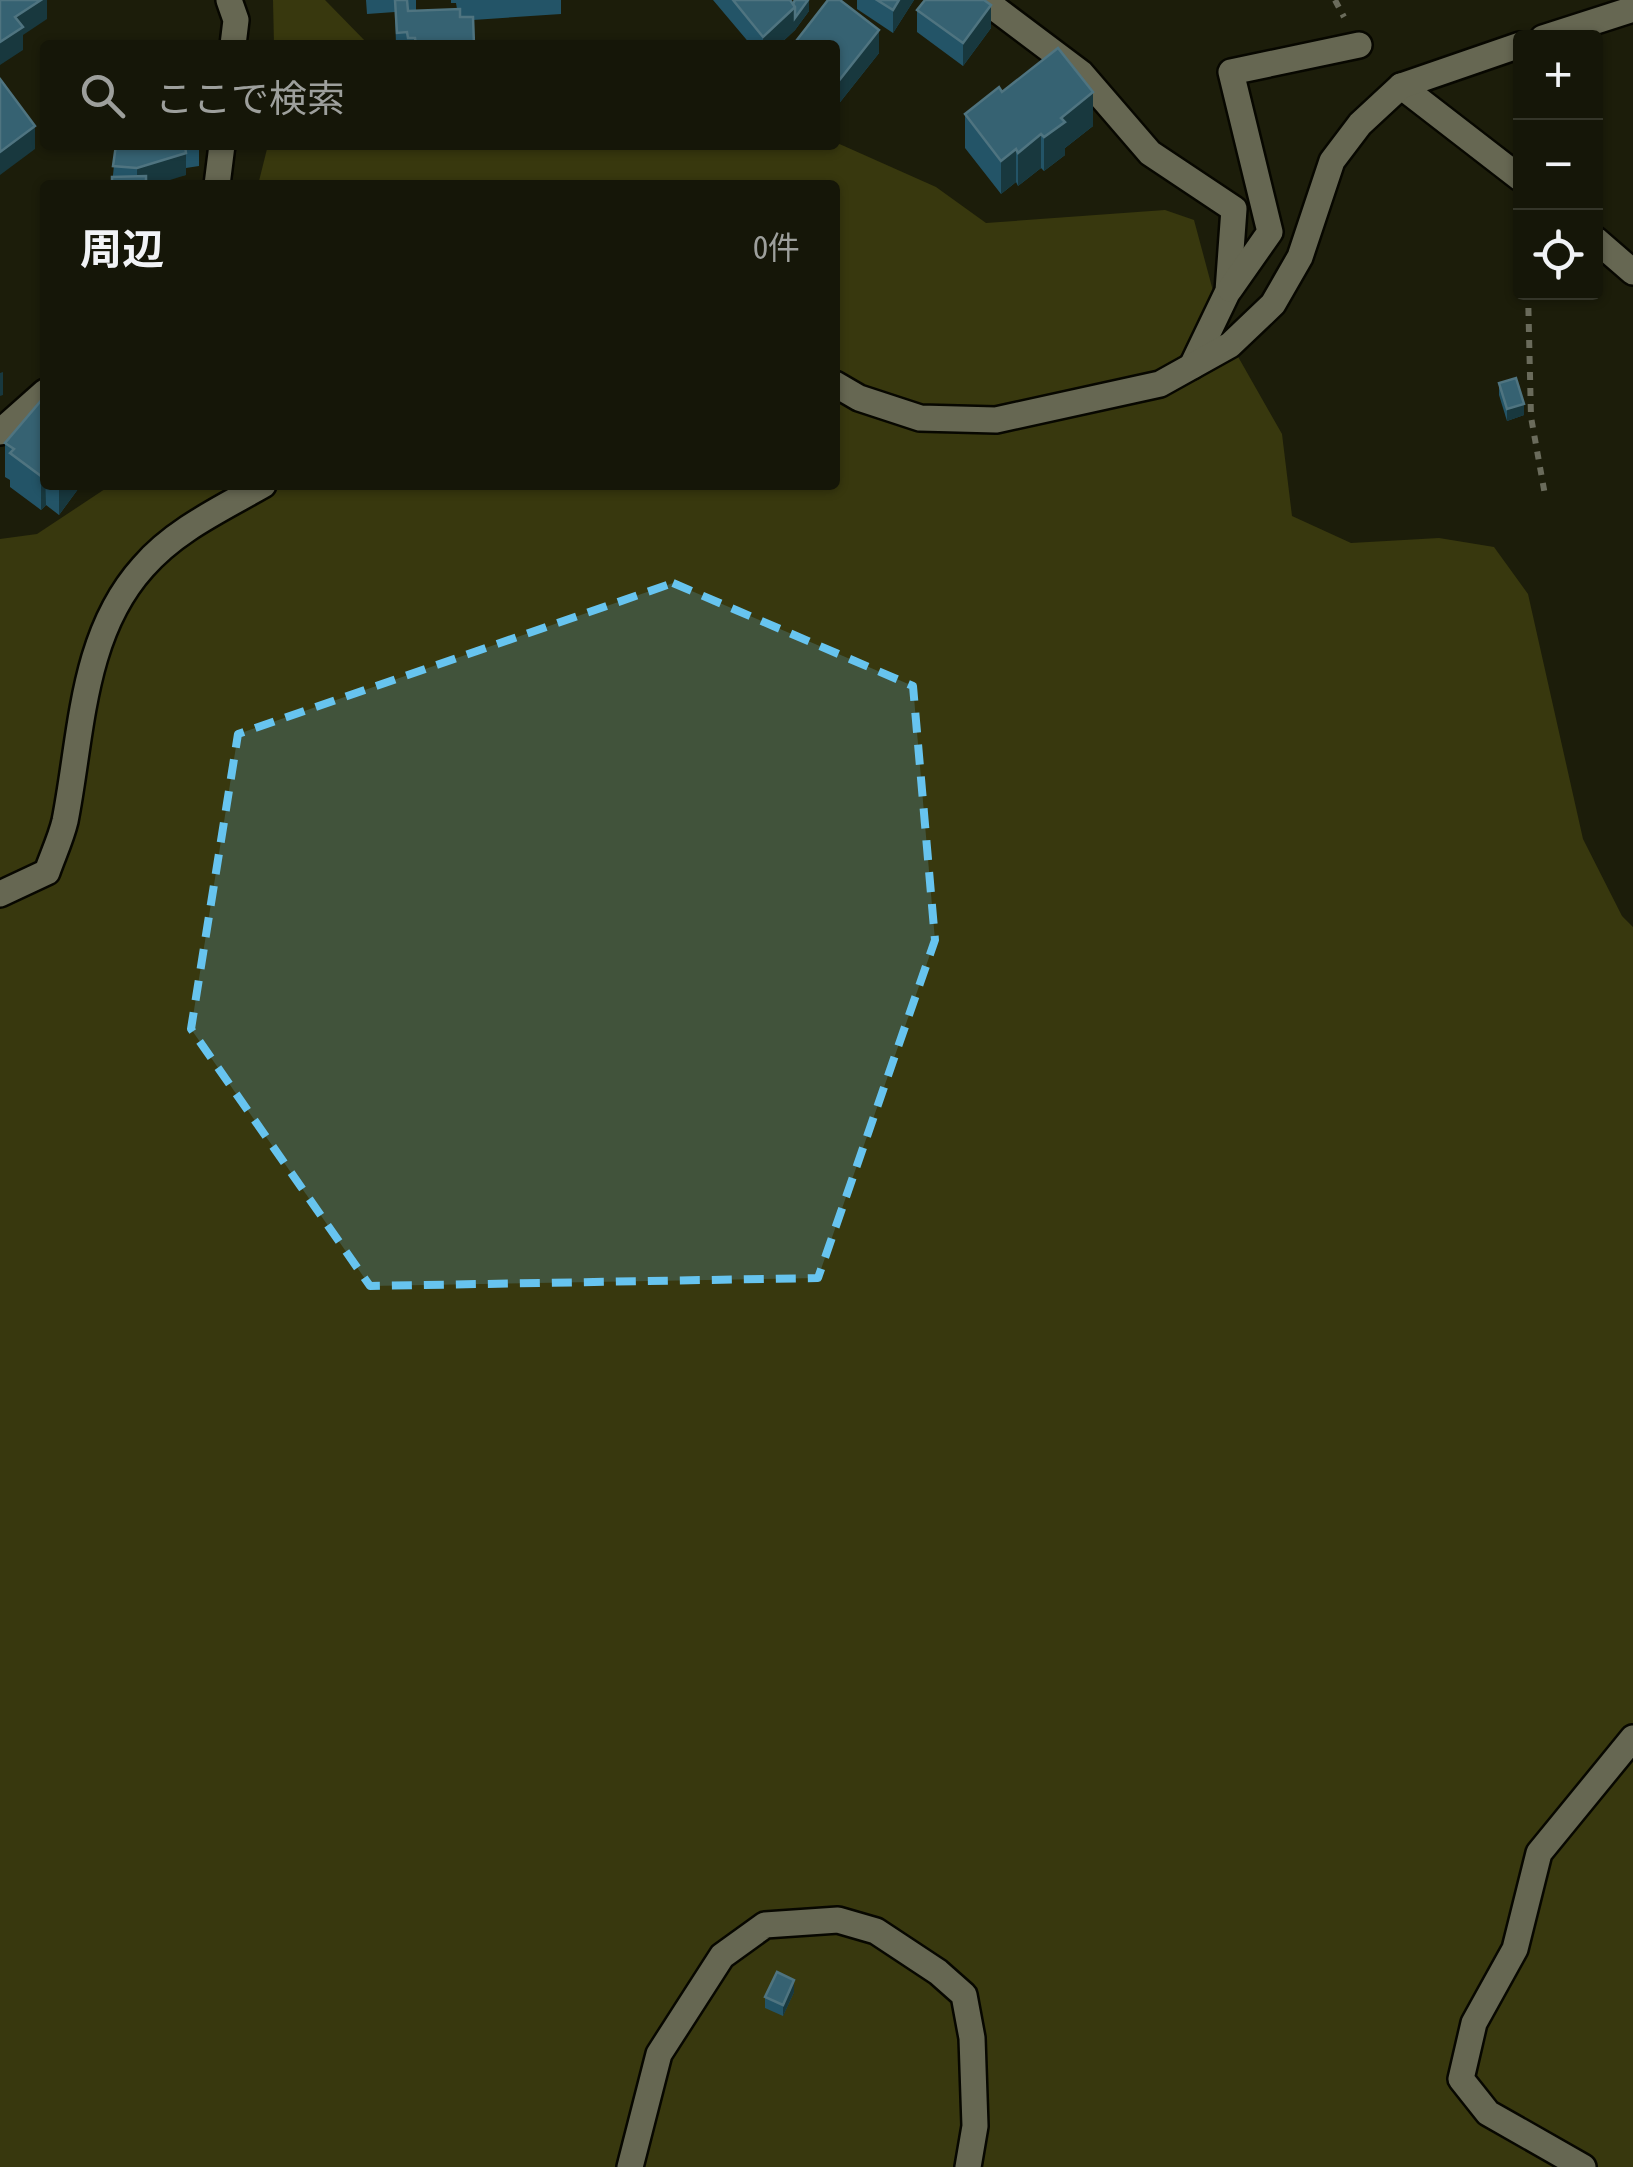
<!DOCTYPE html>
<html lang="ja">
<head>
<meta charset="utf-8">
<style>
  :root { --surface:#151608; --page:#222316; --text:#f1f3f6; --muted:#9d9f9c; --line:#343529 }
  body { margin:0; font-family:"Asap Condensed","Noto Sans JP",sans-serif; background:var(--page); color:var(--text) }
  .controls { position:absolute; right:30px; top:30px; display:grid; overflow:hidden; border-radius:10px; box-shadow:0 2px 8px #0004 }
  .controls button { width:90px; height:90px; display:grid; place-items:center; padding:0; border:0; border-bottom:2px solid var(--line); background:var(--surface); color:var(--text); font:50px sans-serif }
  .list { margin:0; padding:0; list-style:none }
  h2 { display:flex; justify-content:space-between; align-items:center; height:130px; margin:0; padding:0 40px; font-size:42px }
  h2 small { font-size:32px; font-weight:400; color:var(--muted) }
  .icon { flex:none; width:55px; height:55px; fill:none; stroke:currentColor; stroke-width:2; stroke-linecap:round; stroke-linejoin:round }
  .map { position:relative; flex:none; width:1633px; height:2167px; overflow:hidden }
  .search { position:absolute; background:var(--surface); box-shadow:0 2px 8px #0004; left:40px; top:40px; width:800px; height:110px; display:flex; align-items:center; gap:25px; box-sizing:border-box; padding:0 35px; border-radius:10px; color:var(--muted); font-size:38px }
  .panel { position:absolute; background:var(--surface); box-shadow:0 2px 8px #0004; left:40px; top:180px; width:800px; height:310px; border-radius:10px }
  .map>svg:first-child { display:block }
</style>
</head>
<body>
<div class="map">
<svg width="1633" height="2167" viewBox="0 0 1633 2167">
  <rect width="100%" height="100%" fill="#1c1d0a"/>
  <g fill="#38380e">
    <path d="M273,0h52l44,45h-95z"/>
    <path d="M835,142l101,45 50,36 179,-13 29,10 30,112 58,102 10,82 59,27 88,-5 55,9 34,47 55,245 39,77 11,11v1240h-1633v-1628l37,-5 74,-49h724v-300h-577l10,-40h567z"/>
  </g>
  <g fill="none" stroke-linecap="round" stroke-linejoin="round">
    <g stroke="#070700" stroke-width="30">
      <g id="minor">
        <path d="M229,0l7,20 -3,25"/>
        <path d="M984,0l97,73 69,80 84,56 -6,82 -36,75"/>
        <path d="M1543,38l90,-29"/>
        <path d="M1401,86l119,92"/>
        <path d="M217,185l5,-40"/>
        <path d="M1596,240l37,32"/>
        <path d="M1230,289l40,-57 -39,-160 128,-27"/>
        <path d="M835,384l24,14 61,20 76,2 164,-36 70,-39 43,-41 27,-47 32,-96 28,-37 41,-38 119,-41"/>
        <path d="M0,432l45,-40"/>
        <path d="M0,894l47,-22c6,-17 14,-34 18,-51 17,-86 16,-185 78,-254 32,-37 78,-58 120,-82"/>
        <path d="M630,2167l29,-113 63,-98 43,-31 73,-5 38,11 62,41 26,23 8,43 3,88 -7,41"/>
        <path d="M1583,2167l-95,-54 -27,-34 13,-56 41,-74 24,-96 94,-115"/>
      </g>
    </g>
    <g stroke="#6a6b5b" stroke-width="6" stroke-dasharray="8 8" stroke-linecap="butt">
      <path d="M1335,0l9,17"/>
      <path d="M1528,292l3,125 14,78"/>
    </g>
    <use href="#minor" stroke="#666752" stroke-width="25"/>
  </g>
  <g fill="#235467">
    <path d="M366,0h50v11l41,-2 -1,-6h-5v-3h110v14l-88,6 1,25h-78l-1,-33 -28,2z"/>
    <path d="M713,0h77l3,4 16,7 -14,19 -16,15h-28z"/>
    <path d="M857,0h57l-21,33 -36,-24z"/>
    <path d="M917,10l74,18 -28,38 -46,-34z"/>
    <path d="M835,45l44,8 -42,53 -2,-2z"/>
    <path d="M1002,92l91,34 -28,22v7l-21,16 -3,-3 -23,18 -2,-4 -15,12 -36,-46v-34z"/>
    <path d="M116,145h83v21l-13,2v7l-74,10z"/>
    <path d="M1499,383l25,32 -17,6 -8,-26z"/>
    <path d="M45,396v89h36l-22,30 -13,-10 -5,5 -31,-23v-7l-5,-3v-34z"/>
    <path d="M794,1992l-11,24 -18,-8v-11z"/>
  </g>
  <g fill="#18383e">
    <path d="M41,0h6v19l-24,16v15l-23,15v-23l15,-25z"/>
    <path d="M809,0v11l-14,19v-12z"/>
    <path d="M899,0h15l-21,33v-23z"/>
    <path d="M991,5v23l-28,38v-23z"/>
    <path d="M795,7v23l-16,15h-16v-8z"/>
    <path d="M879,30v23l-42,53v-23z"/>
    <path d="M1093,92v34l-28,22v7l-21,16v-34l17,-19z"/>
    <path d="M35,126v23l-35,26v-23z"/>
    <path d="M1041,134v34l-23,18v-33z"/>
    <path d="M1016,149v33l-15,12v-33z"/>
    <path d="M186,153v22l-32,10h-17v-17z"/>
    <path d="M3,372v23l-3,1v-23z"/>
    <path d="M1524,404v11l-17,6v-12z"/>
    <path d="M45,472l1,33 -5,5v-34z"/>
    <path d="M59,485h22l-22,30z"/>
    <path d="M794,1980v12l-11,24v-11z"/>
  </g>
  <g fill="#366272" stroke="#4f7480" stroke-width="2.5">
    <path d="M0,0h41l-26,17 8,10 -23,15z"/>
    <path d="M395,0h12l1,11 52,-2v8h13l1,28h-58l-1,-7h-7l-1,-6 -10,1z"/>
    <path d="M733,0h57l5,7 -32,30z"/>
    <path d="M795,0h13l-13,18v-11l-2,-3z"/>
    <path d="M828,0h12l39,30 -42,53 -2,-2v-36h-42z"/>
    <path d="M877,0h22l-6,10z"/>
    <path d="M925,0h59l7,5 -28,38 -46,-33z"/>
    <path d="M1058,48l35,44 -32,26 4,4 -21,15 -3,-3 -23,19 -2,-4 -15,12 -36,-47 34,-27 3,5z"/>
    <path d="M0,79l35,47 -35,26z"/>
    <path d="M116,145h74l-5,1 1,7 -49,15 -24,-2z"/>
    <path d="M146,176v9h-34v-8z"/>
    <path d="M1516,378l8,26 -17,5 -8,-26z"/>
    <path d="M45,396v76l-4,4 -31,-23 4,-4 -9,-6z"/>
    <path d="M777,1972l17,8 -11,25 -18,-8z"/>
  </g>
  <path fill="#67c4ef" fill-opacity="0.2" stroke="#67c4ef" stroke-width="8" stroke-dasharray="20 12" stroke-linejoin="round" d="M673,583l240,103 22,254 -117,338 -448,8 -179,-257 47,-295z"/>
</svg>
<div class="controls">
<button>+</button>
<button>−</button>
<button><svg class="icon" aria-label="locate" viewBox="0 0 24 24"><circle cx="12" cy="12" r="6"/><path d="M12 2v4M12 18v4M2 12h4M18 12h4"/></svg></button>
</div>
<div class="search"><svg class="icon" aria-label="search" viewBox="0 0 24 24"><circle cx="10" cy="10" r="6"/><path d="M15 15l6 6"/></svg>ここで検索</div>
<section class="panel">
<h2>周辺<small>0件</small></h2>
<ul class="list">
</ul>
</section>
</div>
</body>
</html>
